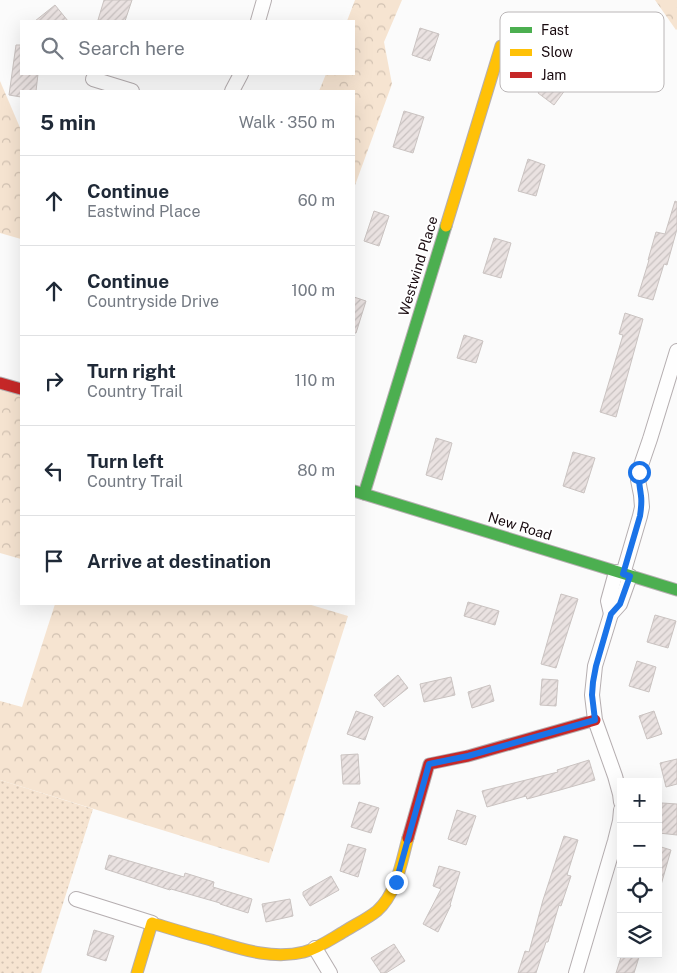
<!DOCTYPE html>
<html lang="en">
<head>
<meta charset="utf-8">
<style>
  :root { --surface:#fff; --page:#f2f2f3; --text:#1f2937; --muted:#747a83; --line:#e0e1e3 }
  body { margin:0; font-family:"Public Sans",sans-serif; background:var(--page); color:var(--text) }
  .controls { position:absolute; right:15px; bottom:15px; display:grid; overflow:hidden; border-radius:0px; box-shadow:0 5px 20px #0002 }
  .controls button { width:45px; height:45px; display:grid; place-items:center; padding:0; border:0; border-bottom:1px solid var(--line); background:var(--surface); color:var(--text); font:25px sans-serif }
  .stop { position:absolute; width:15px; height:15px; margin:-11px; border:4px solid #1a73e8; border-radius:50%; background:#fff }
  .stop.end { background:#1a73e8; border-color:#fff; box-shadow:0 1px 5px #0008 }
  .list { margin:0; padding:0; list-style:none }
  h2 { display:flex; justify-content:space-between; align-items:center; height:65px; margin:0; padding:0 20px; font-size:21px }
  h2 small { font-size:16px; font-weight:400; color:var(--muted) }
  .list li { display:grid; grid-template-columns:32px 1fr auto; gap:15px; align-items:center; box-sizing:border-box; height:90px; padding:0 20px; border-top:1px solid var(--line) }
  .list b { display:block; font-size:19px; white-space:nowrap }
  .list p { margin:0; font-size:16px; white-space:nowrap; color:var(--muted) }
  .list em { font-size:16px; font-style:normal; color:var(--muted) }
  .icon { flex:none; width:28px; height:28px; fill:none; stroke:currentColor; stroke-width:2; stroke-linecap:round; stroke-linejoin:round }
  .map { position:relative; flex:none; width:677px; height:973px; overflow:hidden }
  .search { position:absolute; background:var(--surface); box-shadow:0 5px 20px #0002; left:20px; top:20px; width:335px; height:55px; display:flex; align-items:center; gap:12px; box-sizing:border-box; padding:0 18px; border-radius:0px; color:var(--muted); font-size:19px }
  .panel { position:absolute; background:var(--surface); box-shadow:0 5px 20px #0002; left:20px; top:90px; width:335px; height:515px; border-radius:0px }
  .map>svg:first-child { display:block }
</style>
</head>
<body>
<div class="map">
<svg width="677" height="973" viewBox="0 0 677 973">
  <defs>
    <pattern id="grass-dots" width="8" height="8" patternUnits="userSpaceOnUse" patternTransform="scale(1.25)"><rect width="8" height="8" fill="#f6e4d1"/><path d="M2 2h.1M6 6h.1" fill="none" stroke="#d2c2b2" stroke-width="1.8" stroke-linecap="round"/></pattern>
    <pattern id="forest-crowns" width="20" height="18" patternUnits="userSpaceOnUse" patternTransform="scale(1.25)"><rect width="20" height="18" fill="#f6e4d1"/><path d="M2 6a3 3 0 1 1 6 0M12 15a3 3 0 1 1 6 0" fill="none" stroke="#d2c2b2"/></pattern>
    <pattern id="building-hatch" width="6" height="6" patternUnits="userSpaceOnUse" patternTransform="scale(1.25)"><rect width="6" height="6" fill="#eae2e1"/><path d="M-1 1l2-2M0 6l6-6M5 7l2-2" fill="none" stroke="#c8c1c0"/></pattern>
  </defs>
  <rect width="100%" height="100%" fill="#fbfbfb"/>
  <path fill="url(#grass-dots)" d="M0,780l93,29 -52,164h-41z"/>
  <g fill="url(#forest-crowns)">
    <path d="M355,0h47l-18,42 8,42 -38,104v-97h-35l7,-17h28v-53h-7z"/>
    <path d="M655,0h22v29l-1,1z"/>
    <path d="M0,81l21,49v109l-21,-6z"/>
    <path d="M0,383l21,6v170l-21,-6z"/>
    <path d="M55,604h253l40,12 -79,247 -269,-83v-79l22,6z"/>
  </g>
  <g fill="url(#building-hatch)" stroke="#cac3c1">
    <path d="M104,0h28l-7,21h-23l-4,-1z"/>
    <path d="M55,5l13,16h-33z"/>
    <path d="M420,28l19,6 -9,27 -18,-6z"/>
    <path d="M16,45h5v29h17l-2,17h-15v6l-12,-2z"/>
    <path d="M558,66l16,12 -20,27 -16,-12z"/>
    <path d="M404,111l20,6 -11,36 -20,-6z"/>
    <path d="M528,159l17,6 -9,31 -18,-5z"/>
    <path d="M675,201l2,1v27l-10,36 -3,-1 -11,36 -15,-4 11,-36h-1l8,-28 9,2z"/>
    <path d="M374,211l15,5 -10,30 -15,-5z"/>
    <path d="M494,238l17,5 -10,35 -18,-5z"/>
    <path d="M354,297l12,4 -10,32h-2z"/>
    <path d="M625,313l18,6 -27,98 -16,-5 23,-77 -4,-1z"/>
    <path d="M464,335l19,6 -7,22 -19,-5z"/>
    <path d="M436,438l16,5 -10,37 -16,-5z"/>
    <path d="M573,452l22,6 -11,35 -21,-7z"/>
    <path d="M561,594l17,5 -22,69 -15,-4z"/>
    <path d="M468,602l31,9 -4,14 -31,-9z"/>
    <path d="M655,615l21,6 -8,27 -21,-6z"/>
    <path d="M637,661l19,6 -7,25 -20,-6z"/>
    <path d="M398,675l10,13 -24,19 -10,-12z"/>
    <path d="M451,677l4,18 -31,7 -4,-18z"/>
    <path d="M542,679l16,1 -2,26 -16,-1z"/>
    <path d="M490,685l4,16 -22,7 -4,-16z"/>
    <path d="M356,711l17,6 -8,23 -18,-6z"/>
    <path d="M654,711l8,23 -15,5 -8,-23z"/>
    <path d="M358,754l2,30h-17l-2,-29z"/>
    <path d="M677,759v25l-11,3 -6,-24z"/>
    <path d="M589,760l6,20 -35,10 -33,9 -1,-3 -39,11 -5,-16 76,-19 -1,-2z"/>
    <path d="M359,802l20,6 -8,25 -20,-6z"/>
    <path d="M662,803l15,1v31l-18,-2z"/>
    <path d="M457,810l19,6 -10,29 -18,-6z"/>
    <path d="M564,836l14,4 -11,35 4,1 -10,30 -2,-1 -11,37h-2l-10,31h-18l7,-22 4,1 14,-52z"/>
    <path d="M348,844l18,5 -8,28 -18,-6z"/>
    <path d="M658,846l13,4 -10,35 -3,-1z"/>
    <path d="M109,855l75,22 1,-4 29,9 -1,5 39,12 -4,14 -28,-9v-1l-49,-14 -1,1 -65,-21z"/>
    <path d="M439,866l21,6 -10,33h1l-13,27 -15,-8 18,-35 -8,-3z"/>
    <path d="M331,876l8,14 -29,16 -7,-11v-3z"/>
    <path d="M290,899l3,17 -27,6 -4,-18z"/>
    <path d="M94,930l20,6 -8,25 -19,-6z"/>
    <path d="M394,944l11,17 -19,12h-5l-10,-15z"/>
    <path d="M622,954h18l-6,19h-18z"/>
  </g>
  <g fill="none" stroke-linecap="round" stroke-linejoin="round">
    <g stroke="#b5aeb0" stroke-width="16">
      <g id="street">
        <path d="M258,21l6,-21"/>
        <path d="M93,79l39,12"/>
        <path d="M232,91l9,-17"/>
        <path d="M623,574l17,-58 2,-9 -1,-12 -3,-15 1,-9 11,-32 27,-88"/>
        <path d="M611,614l-3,-13 8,-29"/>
        <path d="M621,802l-1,-8 -5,-18 -20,-56 -3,-25 3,-29 16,-52 9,-10 10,-28"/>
        <path d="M76,899l76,24"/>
        <path d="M315,948l15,25"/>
        <path d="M576,973l39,-132 5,-20 1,-11"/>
      </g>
    </g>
    <g stroke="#b5aeb0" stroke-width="13">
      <g id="fast">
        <path d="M354,491l323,99"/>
        <path d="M364,494l82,-268"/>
      </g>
    </g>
    <g stroke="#b5aeb0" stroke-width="13">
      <g id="slow">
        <path d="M446,226l55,-180"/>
        <path d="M137,973l15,-50c20,6 39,12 59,17 30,9 61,20 93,12 15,-4 27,-13 41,-21 11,-7 22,-12 32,-20 20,-18 24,-48 31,-73"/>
      </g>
    </g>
    <g stroke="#b5aeb0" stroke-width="13">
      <g id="jam">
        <path d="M0,383l21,6"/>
        <path d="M408,838l21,-74 39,-8 127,-36"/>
      </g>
    </g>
    <use href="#street" stroke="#fefefe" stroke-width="14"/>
    <use href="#fast" stroke="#4caf50" stroke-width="11"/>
    <use href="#slow" stroke="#ffc107" stroke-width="11"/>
    <use href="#jam" stroke="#c62828" stroke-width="11"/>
  </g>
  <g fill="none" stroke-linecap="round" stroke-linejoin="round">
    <path stroke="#1a73e8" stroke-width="6" d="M396,882l33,-118 39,-8 127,-36 -3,-25 1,-13 3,-16 15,-52 9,-10 10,-28 -7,-2 17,-58c1,-7 2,-13 1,-20 -1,-9 -3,-16 -2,-24"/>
  </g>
  <g text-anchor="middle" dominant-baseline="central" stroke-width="4" stroke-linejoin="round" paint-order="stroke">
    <g font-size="14" fill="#190b10" stroke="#fff">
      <text transform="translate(418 266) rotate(-73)">Westwind Place</text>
      <text transform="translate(520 526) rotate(17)">New Road</text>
    </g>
  </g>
  <rect x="500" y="12" width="164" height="80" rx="8" fill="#fff" stroke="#bab6b7" stroke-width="1"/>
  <rect x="510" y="27" width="22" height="6" fill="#4caf50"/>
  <rect x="510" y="49" width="22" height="7" fill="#ffc107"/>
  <rect x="510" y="72" width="22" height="6" fill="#c62828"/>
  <g font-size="14" fill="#190b10">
    <text x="541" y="35">Fast</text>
    <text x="541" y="57">Slow</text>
    <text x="541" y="80">Jam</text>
  </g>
</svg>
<div class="controls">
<button>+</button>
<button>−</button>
<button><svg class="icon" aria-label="locate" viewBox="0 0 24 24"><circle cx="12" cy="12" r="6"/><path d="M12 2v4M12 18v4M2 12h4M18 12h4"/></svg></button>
<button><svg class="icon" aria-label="layers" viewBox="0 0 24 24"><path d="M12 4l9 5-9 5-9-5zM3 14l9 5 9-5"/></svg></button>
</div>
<div class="stop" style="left:639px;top:472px"></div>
<div class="stop end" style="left:396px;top:882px"></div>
<div class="search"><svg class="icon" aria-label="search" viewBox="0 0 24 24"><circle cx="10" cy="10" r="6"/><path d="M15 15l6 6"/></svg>Search here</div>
<section class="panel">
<h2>5 min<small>Walk · 350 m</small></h2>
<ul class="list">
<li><svg class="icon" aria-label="ahead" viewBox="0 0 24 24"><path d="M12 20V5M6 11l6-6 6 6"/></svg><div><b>Continue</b><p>Eastwind Place</p></div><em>60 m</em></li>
<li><svg class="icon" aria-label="ahead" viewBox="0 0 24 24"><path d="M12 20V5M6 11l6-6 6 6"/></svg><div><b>Continue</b><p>Countryside Drive</p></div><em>100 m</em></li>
<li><svg class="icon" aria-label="right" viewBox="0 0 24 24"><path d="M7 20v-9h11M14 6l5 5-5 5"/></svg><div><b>Turn right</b><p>Country Trail</p></div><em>110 m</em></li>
<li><svg class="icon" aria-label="left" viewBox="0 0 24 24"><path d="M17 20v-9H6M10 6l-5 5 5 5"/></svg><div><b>Turn left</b><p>Country Trail</p></div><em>80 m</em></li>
<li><svg class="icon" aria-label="arrive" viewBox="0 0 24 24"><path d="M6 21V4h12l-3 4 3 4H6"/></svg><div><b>Arrive at destination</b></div></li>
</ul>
</section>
</div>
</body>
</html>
